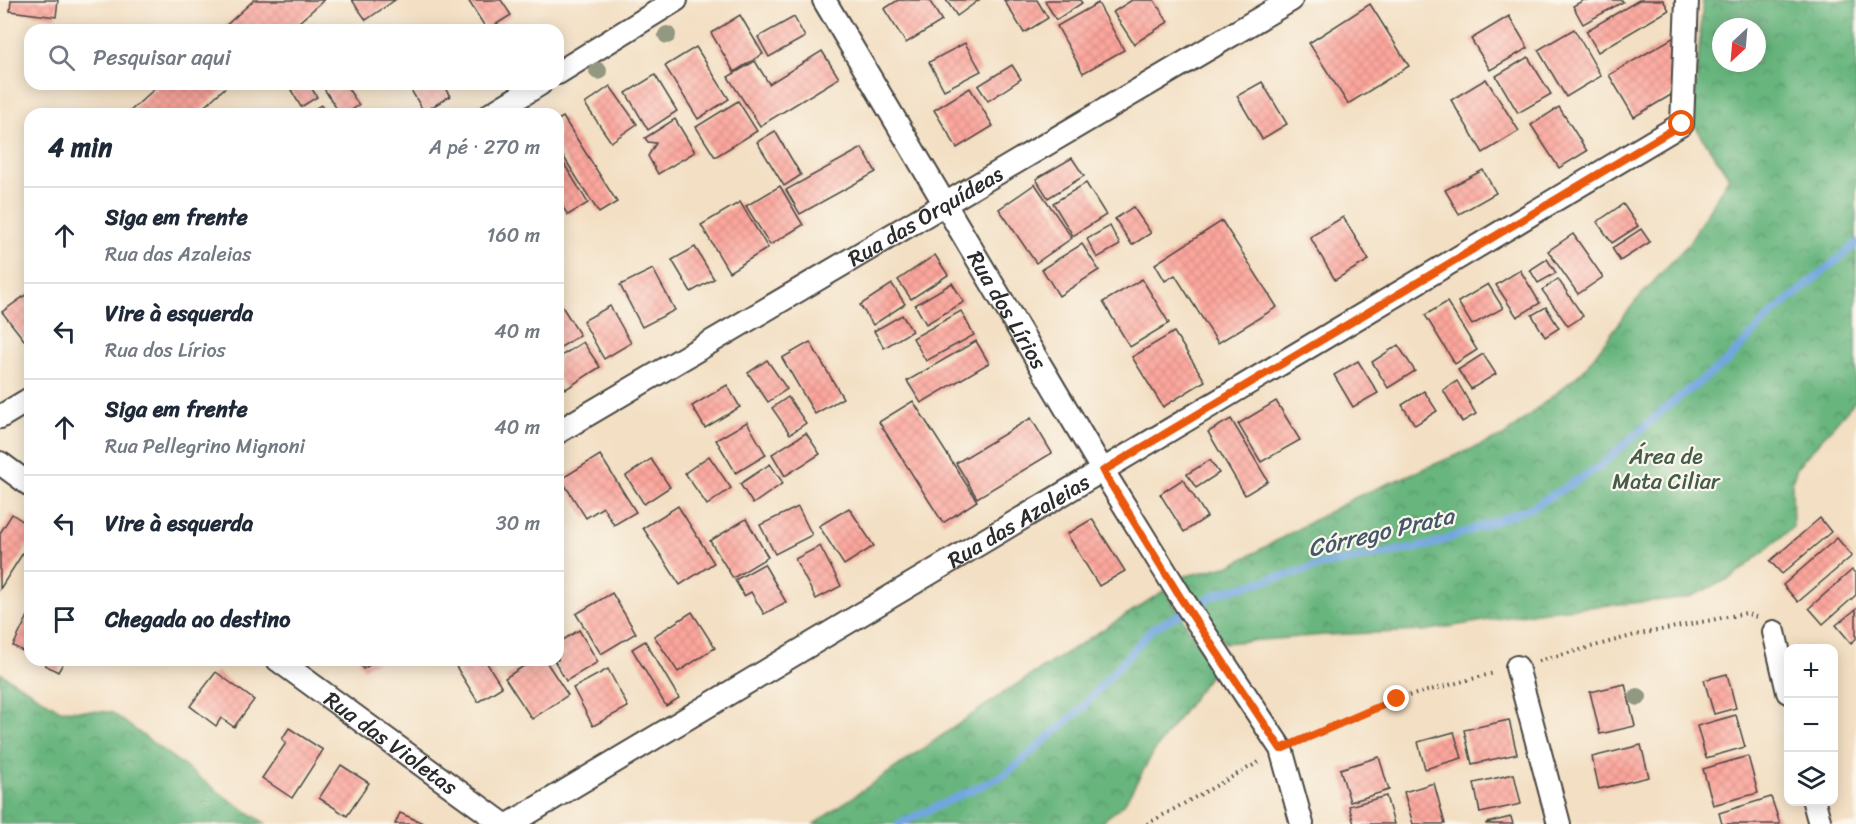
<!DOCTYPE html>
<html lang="pt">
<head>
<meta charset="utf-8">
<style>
  :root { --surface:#fff; --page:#f6f6f7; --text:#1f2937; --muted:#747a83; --line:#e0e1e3 }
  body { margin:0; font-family:Sriracha,sans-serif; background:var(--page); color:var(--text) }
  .controls { position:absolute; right:18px; bottom:18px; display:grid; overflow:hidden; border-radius:12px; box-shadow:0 3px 15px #0003 }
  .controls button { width:54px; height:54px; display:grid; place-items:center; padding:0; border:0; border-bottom:2px solid var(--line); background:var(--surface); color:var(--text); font:30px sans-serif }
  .compass { position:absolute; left:1712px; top:18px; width:54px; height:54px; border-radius:50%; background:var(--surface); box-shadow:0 3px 15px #0003; rotate:206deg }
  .stop { position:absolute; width:18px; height:18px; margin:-14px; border:4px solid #ea580c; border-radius:50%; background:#fff }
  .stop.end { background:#ea580c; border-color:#fff; box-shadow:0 2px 6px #0008 }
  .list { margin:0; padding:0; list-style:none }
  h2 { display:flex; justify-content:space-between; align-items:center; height:78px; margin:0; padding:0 24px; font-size:26px }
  h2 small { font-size:20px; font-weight:400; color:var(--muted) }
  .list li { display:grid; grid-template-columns:39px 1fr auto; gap:18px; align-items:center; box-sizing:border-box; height:96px; padding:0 24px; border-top:2px solid var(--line) }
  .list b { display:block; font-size:22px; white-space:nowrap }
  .list p { margin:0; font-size:20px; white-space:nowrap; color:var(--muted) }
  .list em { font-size:20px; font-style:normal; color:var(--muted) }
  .icon { flex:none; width:33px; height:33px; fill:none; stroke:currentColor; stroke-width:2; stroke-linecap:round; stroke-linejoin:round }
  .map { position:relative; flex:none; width:1856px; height:824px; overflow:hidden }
  .search { position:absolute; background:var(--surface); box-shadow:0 3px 15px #0003; left:24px; top:24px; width:540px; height:66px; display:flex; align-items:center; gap:15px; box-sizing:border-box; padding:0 21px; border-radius:18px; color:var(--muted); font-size:22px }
  .panel { position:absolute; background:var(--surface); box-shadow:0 3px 15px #0003; left:24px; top:108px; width:540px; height:558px; border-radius:18px }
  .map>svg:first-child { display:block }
</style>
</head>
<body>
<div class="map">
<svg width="1856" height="824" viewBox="0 0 1856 824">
  <defs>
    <pattern id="forest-crowns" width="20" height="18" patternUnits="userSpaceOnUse" patternTransform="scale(1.5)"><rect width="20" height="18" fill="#68b57e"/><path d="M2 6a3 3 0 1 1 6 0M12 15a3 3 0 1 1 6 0" fill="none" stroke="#569367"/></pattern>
    <pattern id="building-cross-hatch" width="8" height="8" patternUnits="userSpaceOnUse" patternTransform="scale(1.5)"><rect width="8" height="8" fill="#fca69c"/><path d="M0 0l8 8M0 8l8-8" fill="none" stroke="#d88f87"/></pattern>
  </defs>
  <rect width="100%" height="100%" fill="#fbf7ec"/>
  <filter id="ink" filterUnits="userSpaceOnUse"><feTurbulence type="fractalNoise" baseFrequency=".0167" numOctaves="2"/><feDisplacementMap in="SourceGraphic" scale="12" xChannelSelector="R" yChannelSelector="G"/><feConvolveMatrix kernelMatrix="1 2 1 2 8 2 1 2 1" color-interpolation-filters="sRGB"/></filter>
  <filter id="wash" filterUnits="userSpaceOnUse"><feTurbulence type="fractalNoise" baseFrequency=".008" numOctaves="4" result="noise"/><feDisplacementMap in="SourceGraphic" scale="24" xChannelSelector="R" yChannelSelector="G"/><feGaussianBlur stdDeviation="1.35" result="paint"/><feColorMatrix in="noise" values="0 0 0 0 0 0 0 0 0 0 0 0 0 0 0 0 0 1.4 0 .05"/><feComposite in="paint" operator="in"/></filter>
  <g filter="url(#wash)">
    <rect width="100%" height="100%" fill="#f3dfc3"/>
    <g fill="url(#forest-crowns)" stroke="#4a7054" stroke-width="1.5" fill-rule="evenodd">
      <path d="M1703,0h153v400l-59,67 -5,16 1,44 -60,50 -46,21 -143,13 -121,20 -98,4 -101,8 -42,-66 52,-13 122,-67 149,-62 78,-64 52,-69 53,-58 41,-67 -36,-54zM1721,27h36v36h-36z"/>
      <path d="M1165,590l49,80 -59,80 -31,54 -25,20h-285l194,-134z"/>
      <path d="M0,673l60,37 51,2 116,86 39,26h-266z"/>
    </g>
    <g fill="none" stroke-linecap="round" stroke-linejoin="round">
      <path stroke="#72a6df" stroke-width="8" d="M899,824l107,-50 73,-63 73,-82 67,-36 104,-28 108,-20 102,-38 66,-40 69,-61 58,-44 46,-48 84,-70"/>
    </g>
    <g id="blocks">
      <g fill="url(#building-cross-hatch)">
        <path d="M11,0h47l-2,17 -46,-6z"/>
        <path d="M254,0h70l-34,30h-69z"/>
        <path d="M352,0h43l-29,20z"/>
        <path d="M468,0h33l10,15 -24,15z"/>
        <path d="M898,0h31l13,21 -36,22 -22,-34z"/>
        <path d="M946,0h33l-22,16z"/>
        <path d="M1004,0h33l11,18 -24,15z"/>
        <path d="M1047,0h33l2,3 -26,17 -11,-19z"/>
        <path d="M1132,0h22l14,22 -34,22 -21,-32z"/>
        <path d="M1584,0h38l1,2 -40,22 -10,-18z"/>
        <path d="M1639,0h24l6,10 -71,42 -12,-21z"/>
        <path d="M1098,3l26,47 -41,23 -26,-47z"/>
        <path d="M1370,4l39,62 -61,38 -39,-61z"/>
        <path d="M740,15l23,39 -29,18 -23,-39z"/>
        <path d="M1509,16l19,32 -38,22 -19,-31z"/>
        <path d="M794,17l11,20 -36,20 -11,-20z"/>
        <path d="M1574,29l27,47 -35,21 -28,-47z"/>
        <path d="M1676,36v56l-42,25 -25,-42z"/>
        <path d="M965,43l16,28 -37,19 -15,-28z"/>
        <path d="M696,47l33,52 -31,20 -33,-53z"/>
        <path d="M822,51l17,27 -79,48 -32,-49 27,-16 14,23z"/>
        <path d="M1528,57l23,37 -33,19 -22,-37z"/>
        <path d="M1012,65l9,14 -33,22 -10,-15z"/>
        <path d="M655,75l22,36 -29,19 -22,-37z"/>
        <path d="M1486,79l33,52 -36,22 -32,-53z"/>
        <path d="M1262,82l25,42 -25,15 -25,-43z"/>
        <path d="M160,84h69l-33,30h-69z"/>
        <path d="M302,84h7l8,13 -16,10 -10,-17z"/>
        <path d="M321,84h24l14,21 -13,9h-6z"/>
        <path d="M420,84h22l8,12 -26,16 -13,-22z"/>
        <path d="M610,86l27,38 -26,18 -26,-38z"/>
        <path d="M970,88l23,38 -36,22 -23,-38z"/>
        <path d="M738,101l19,30 -42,26 -19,-30z"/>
        <path d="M321,105l5,9h-20z"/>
        <path d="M1559,107l28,44 -28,17 -28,-43z"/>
        <path d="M563,117l54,85 -18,11 -41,-65v-28z"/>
        <path d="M675,119l20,33 -37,22 -10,-18 8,-13 -8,-1 -3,-4z"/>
        <path d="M775,131l26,44 -17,11 -27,-44z"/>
        <path d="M862,148l14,24 -76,42 -14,-24z"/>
        <path d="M558,154l30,49 -20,12 -10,-15z"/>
        <path d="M1072,158l12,18 -36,22 -12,-19z"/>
        <path d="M1483,170l13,23 -37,21 -14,-24z"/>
        <path d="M1086,183l20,32 -33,21 -20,-33z"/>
        <path d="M1035,184l37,54 -36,25 -37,-54z"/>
        <path d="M780,186l23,39 -33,20 -24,-39z"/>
        <path d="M740,202l28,46 -39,24 -28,-47z"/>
        <path d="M1623,204l15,22 -26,17 -15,-21z"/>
        <path d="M1133,207l18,26 -19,12 -17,-26z"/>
        <path d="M1343,217l26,43 -34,20 -25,-43z"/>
        <path d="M1222,221l55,86 -59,36 -43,-68 -10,6 -10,-17z"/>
        <path d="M1110,226l10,19 -23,13 -10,-19z"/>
        <path d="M1641,229l9,13 -30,19 -8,-13z"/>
        <path d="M1573,234l30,43 -25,17 -30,-43z"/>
        <path d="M1082,244l17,26 -40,26 -17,-27z"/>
        <path d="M695,247l19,32 -23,13 -19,-32z"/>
        <path d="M935,255l13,20 -37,24 -13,-19z"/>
        <path d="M1547,259l9,14 -18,10 -8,-13z"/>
        <path d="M653,269l22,41 -33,17 -22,-42z"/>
        <path d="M1520,270l20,33 -23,14 -21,-32z"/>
        <path d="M1142,279l27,44 -39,24 -27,-45z"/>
        <path d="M1558,279l25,37 -15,10 -26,-36z"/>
        <path d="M952,283l12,19 -38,22 -11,-19z"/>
        <path d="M892,284l13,20 -32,21 -13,-20z"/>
        <path d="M1488,284l15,24 -31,17 -14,-23z"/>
        <path d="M30,292v43l-6,5 -22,-28z"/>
        <path d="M558,300l22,35 -22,14z"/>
        <path d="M1447,302l30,48 -22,14 -30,-49z"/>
        <path d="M610,306l21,37 -27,16 -21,-38z"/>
        <path d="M1546,307l13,21 -14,9 -13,-22z"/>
        <path d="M961,311l13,24 -48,26 -13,-23z"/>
        <path d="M902,315l10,16 -28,17 -10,-17z"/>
        <path d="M1174,332l31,49 -42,26 -31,-50z"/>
        <path d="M976,341l13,22 -68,40 -14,-22z"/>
        <path d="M583,342l17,25 -34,22 -8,-12v-19z"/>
        <path d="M810,342l33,56 -28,16 -33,-56z"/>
        <path d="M1398,345l17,26 -27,17 -16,-26z"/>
        <path d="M1483,354l13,20 -25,15 -13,-19z"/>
        <path d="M767,360l20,29 -19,13 -20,-29z"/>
        <path d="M1358,361l20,32 -25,14 -19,-32z"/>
        <path d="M1457,381l19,33 -14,8 -19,-32z"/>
        <path d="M727,385l13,22 -35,21 -13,-22z"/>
        <path d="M1424,391l13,20 -22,14 -13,-20z"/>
        <path d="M788,397l18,26 -16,11 -18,-26z"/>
        <path d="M913,401l64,100 -34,22 -64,-101z"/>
        <path d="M1276,401l24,39 -39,22 -23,-38z"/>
        <path d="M1031,418l21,35 -75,45 -21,-35z"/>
        <path d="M1231,419l37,62 -23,14 -37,-63z"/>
        <path d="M747,422l19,33 -30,18 -20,-33z"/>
        <path d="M806,433l14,21 -35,22 -13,-22z"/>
        <path d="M600,455l36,57 -22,13 -11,-18 -17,11 -25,-39z"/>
        <path d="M709,456l22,32 -24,17 -22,-32z"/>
        <path d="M651,459l19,28 -26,17 -18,-28z"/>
        <path d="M1210,460l9,13 -23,15 -9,-14z"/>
        <path d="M770,464l13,19 -30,21 -13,-20z"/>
        <path d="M1183,479l24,38 -23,15 -24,-38z"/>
        <path d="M678,506l36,57 -34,22 -37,-57z"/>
        <path d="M798,507l14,28 -37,19 -15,-29z"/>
        <path d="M849,508l25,38 -30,19 -25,-39z"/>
        <path d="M12,514l18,12v16l-30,47v-56z"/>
        <path d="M1820,518l11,14 -49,42 -12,-13z"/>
        <path d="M746,519l22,38 -35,21 -23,-37z"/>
        <path d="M1092,519l33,52 -26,15 -32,-52z"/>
        <path d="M1837,538l15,18 -54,46 -15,-17z"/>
        <path d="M820,546l21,40 -25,13 -21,-40z"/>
        <path d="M764,564l22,38 -22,12 -13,-22 -7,4 -9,-16z"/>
        <path d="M1852,570l4,4v21l-33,29 -14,-16z"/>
        <path d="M612,593l24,40 -35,21 -25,-40z"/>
        <path d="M1856,609v30l-5,4 -15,-18z"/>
        <path d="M30,612v43l-17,-9z"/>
        <path d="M692,612l23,36 -37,24 -24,-36z"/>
        <path d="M579,630l19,32 -32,19 -12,-21h4v-17z"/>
        <path d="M645,641l34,57 -13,8 -34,-57z"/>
        <path d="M48,660h17l-7,12 -13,-7z"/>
        <path d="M358,660h21l-16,9z"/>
        <path d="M452,660h33l17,27 -24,15z"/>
        <path d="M533,660h12l23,35 -36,24 -27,-41z"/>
        <path d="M608,669l20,38 -35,19 -20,-38z"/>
        <path d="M216,672l38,28 -20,27 -13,-9 -5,8 -26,-20z"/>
        <path d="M1727,674l9,34 -22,6 -10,-34z"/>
        <path d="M1625,684l10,42 -35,8 -10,-42z"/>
        <path d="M1736,715l9,32 -39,11 -9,-32z"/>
        <path d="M1509,720l8,34 -45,10 -8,-34z"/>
        <path d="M289,728l34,22 -31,48 -30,-20 24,-35 -4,-4z"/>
        <path d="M1454,732l8,26 -37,11 -7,-27z"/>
        <path d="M1641,745l8,32 -50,12 -7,-32z"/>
        <path d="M1748,756l10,37 -45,12 -10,-36z"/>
        <path d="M1379,757l10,33 -39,12 -10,-33z"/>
        <path d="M341,765l28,18 -22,33 -28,-18z"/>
        <path d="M1514,774l7,30 -41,9 -6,-30z"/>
        <path d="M1434,783l11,41h-32l-9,-32z"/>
        <path d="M1386,796l8,28h-40l-5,-18z"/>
        <path d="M1771,797l9,27h-58l-3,-11z"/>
        <path d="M400,813l25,11h-30z"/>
        <path d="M1511,817l2,7h-27v-1z"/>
      </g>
    </g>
  </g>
  <g filter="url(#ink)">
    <use href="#blocks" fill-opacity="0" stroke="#494642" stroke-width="1.5"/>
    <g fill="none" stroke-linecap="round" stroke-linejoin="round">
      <g stroke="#494642" stroke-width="26">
        <g id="street">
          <path id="s1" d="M824,0l279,471 78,126 100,152 21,75"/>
          <path d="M558,73l118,-73"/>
          <path d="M491,114l49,-30"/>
          <path d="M0,417l30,-18"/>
          <path id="s2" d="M558,432l733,-432"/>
          <path d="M0,463l30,22"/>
          <path d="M1774,632l14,60"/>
          <path id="s3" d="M278,660l225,164"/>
          <path d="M1517,667l42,157"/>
          <path d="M1814,802l6,22"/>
          <path id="s4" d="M510,824l1172,-700 5,-124"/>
        </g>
      </g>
      <g stroke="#494642" stroke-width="4" stroke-dasharray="1.5 4.5" stroke-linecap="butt">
        <path d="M1539,661l96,-26 92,-18 19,-4 10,4"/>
        <path d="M1304,740l93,-41 97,-26"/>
        <path d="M1147,824l112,-62"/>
      </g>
      <use href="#street" stroke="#fff" stroke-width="22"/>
    </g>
    <g fill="#939880">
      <circle cx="667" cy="35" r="9"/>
      <circle cx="598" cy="71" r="9"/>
      <circle cx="1638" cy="697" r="9"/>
    </g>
  </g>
  <g fill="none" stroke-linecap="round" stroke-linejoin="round" filter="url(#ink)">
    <path stroke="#ea580c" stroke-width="8" d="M1397,699l-116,50 -101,-152 -77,-126 579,-347"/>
  </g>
  <g text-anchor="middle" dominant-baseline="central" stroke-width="4.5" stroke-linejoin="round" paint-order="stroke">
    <g font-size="22" fill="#2b2b2b" stroke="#fbf7ec">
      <text stroke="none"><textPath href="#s2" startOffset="426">Rua das Orquídeas</textPath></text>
      <text stroke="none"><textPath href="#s1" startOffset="360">Rua dos Lírios</textPath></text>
      <text stroke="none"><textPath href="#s4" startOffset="592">Rua das Azaleias</textPath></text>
      <text stroke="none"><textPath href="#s3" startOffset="140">Rua das Violetas</textPath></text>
    </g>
    <g font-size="22" fill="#445d4a" stroke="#fbf7ec">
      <text x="1666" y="456">Área de<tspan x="1666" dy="25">Mata Ciliar</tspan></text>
    </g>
    <g font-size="24" font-style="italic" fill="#44566a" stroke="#fbf7ec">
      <text transform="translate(1381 532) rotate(-13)">Córrego Prata</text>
    </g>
  </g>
</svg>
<div class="controls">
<button>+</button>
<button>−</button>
<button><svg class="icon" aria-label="layers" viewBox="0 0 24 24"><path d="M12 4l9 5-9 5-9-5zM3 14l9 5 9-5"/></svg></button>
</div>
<svg class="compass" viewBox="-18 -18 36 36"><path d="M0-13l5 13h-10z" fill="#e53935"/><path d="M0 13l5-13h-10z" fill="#747a83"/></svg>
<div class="stop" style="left:1682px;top:124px"></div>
<div class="stop end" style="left:1397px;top:699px"></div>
<div class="search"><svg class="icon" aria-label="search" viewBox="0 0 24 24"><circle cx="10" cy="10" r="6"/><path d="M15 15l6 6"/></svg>Pesquisar aqui</div>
<section class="panel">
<h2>4 min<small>A pé · 270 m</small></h2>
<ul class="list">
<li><svg class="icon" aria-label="ahead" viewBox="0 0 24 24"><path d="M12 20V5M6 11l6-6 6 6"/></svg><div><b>Siga em frente</b><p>Rua das Azaleias</p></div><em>160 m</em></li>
<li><svg class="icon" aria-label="left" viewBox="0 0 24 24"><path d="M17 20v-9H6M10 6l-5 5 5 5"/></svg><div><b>Vire à esquerda</b><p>Rua dos Lírios</p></div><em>40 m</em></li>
<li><svg class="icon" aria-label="ahead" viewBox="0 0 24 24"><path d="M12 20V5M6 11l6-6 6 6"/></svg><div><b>Siga em frente</b><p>Rua Pellegrino Mignoni</p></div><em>40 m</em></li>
<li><svg class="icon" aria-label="left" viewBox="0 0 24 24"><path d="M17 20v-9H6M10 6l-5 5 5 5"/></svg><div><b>Vire à esquerda</b></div><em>30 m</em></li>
<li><svg class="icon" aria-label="arrive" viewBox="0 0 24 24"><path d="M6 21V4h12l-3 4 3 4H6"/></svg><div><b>Chegada ao destino</b></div></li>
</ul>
</section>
</div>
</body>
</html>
